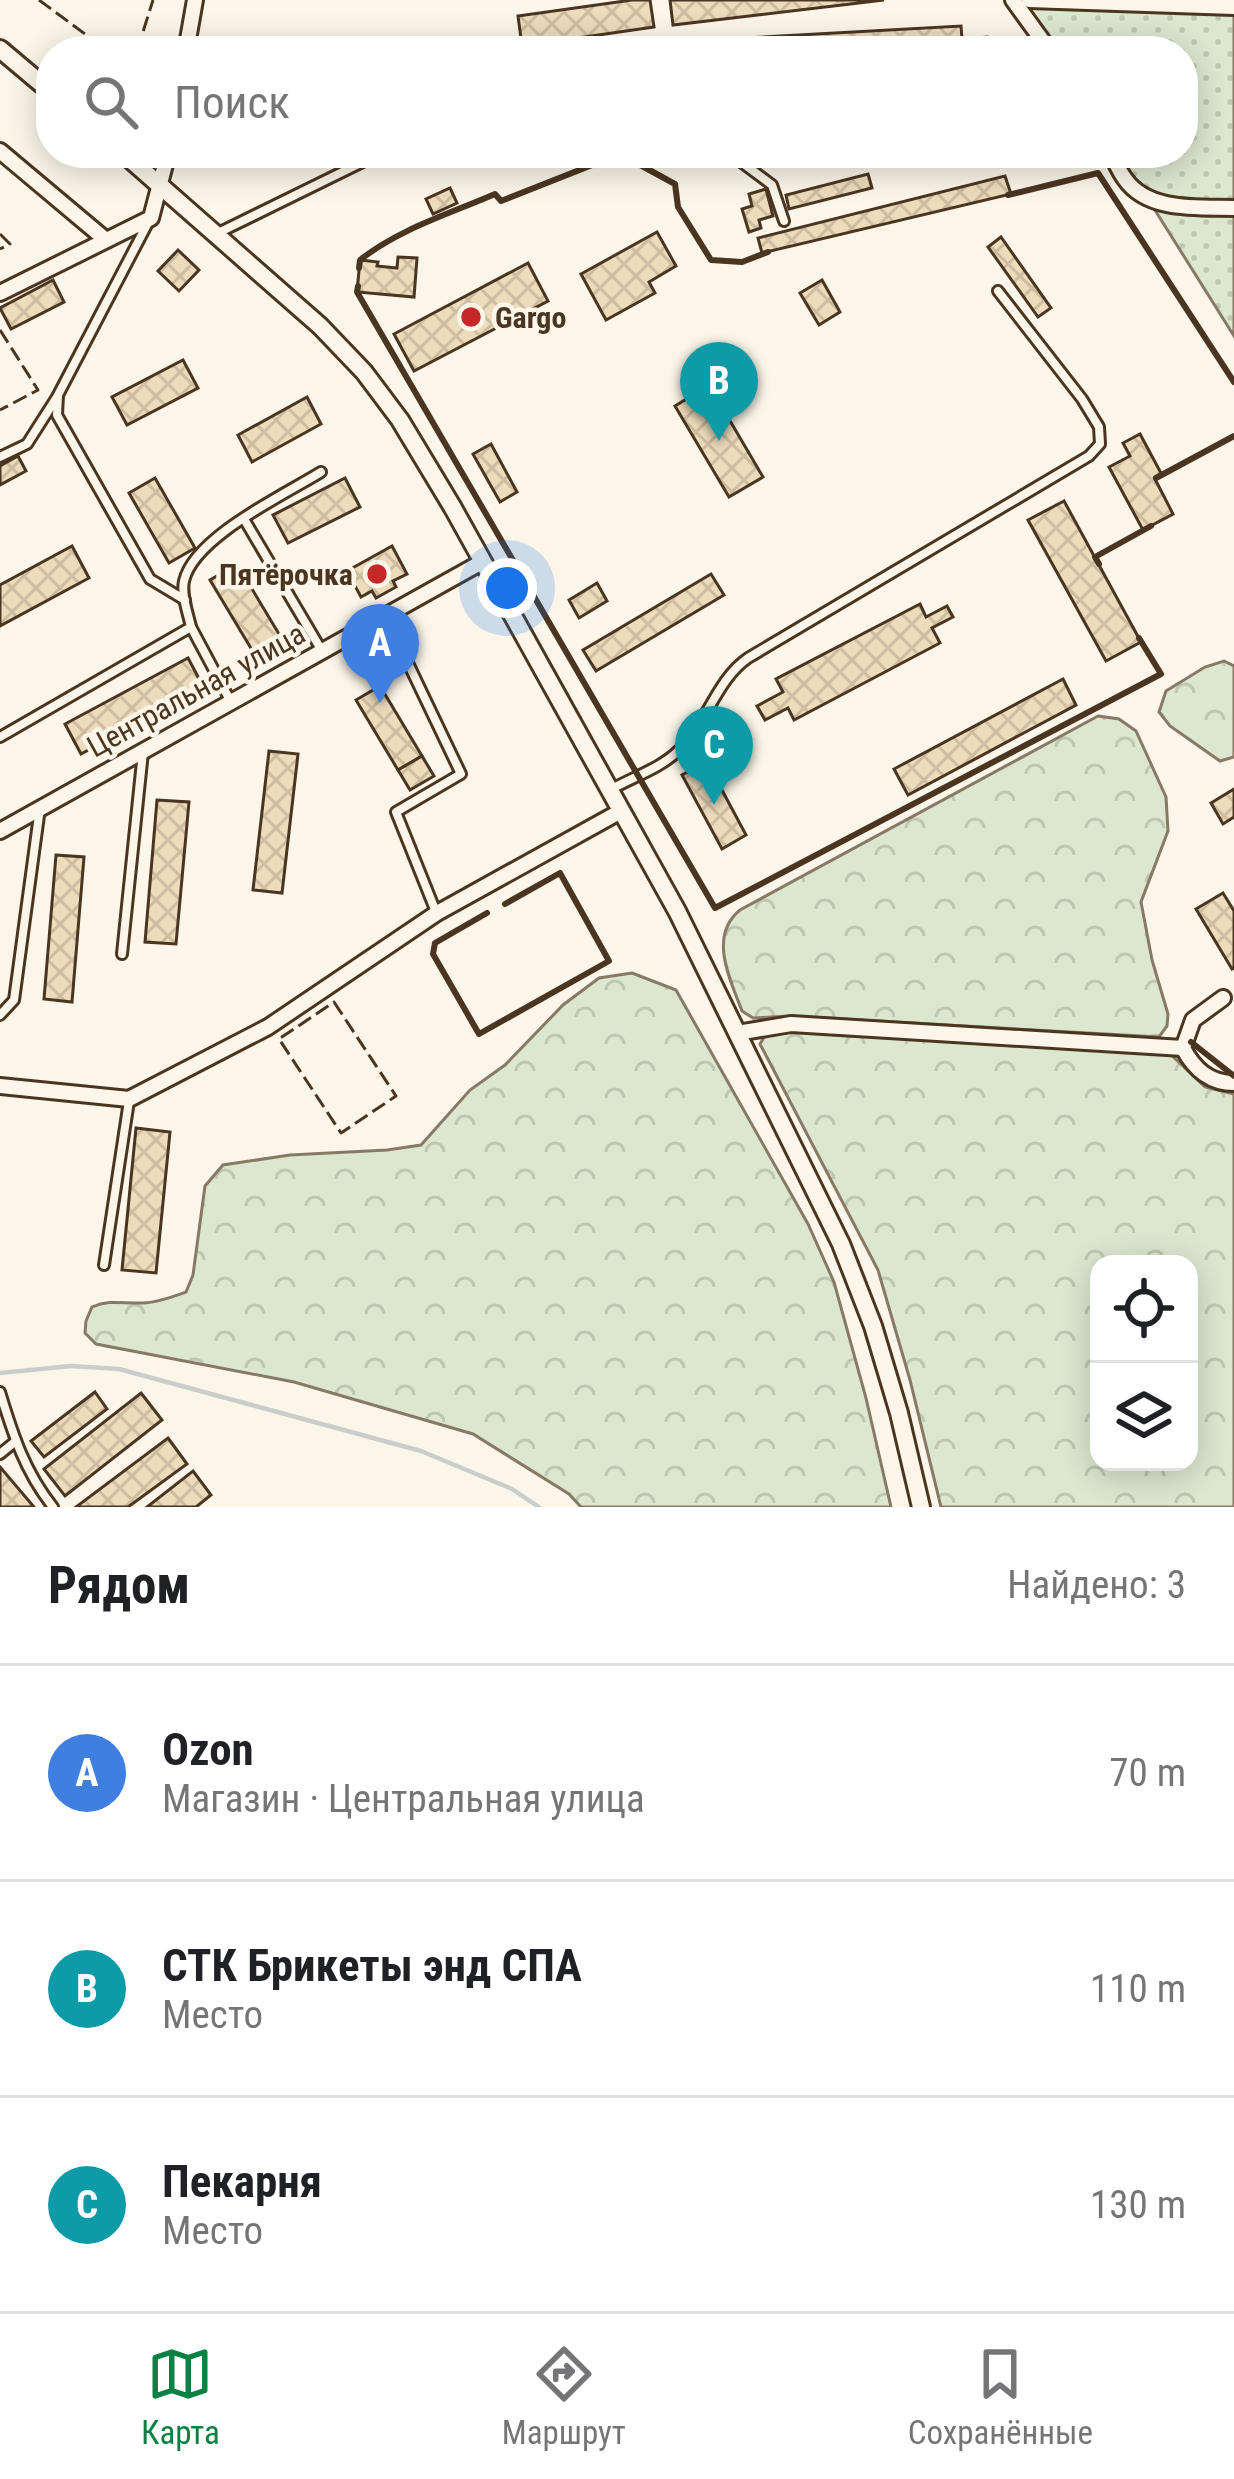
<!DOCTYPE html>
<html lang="ru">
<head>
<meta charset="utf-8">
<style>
  :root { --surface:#fff; --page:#f6f6f6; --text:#202124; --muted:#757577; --line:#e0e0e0; --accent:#0b8043 }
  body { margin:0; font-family:"Roboto Condensed",sans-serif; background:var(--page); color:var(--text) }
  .controls { position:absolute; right:36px; bottom:36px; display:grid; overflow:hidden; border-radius:24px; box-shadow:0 6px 30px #0003 }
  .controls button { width:108px; height:108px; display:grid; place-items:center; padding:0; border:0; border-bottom:3px solid var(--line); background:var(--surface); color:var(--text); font:60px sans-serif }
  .you { position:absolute; left:507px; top:588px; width:42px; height:42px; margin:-30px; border:9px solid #fff; border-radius:50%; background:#1a73e8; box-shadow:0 0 0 18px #1a73e833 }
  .badge { display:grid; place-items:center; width:78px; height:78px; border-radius:50%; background:var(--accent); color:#fff; font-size:39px; font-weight:700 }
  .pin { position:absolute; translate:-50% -99px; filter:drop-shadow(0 3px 6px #0008) }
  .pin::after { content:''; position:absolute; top:63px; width:42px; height:36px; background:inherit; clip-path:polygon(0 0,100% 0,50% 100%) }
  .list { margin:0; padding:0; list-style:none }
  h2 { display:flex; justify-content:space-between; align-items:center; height:156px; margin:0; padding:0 48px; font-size:51px }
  h2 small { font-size:39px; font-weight:400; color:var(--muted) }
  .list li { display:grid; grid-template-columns:78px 1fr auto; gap:36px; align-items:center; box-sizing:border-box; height:216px; padding:0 48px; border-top:3px solid var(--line) }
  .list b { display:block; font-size:45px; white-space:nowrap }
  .list p { margin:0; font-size:39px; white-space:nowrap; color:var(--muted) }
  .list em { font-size:39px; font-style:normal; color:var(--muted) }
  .icon { flex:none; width:66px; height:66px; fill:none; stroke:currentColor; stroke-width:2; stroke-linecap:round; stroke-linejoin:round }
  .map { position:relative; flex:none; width:1234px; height:1507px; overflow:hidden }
  .search { position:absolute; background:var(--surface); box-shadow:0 6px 30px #0003; left:36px; right:36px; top:36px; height:132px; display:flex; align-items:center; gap:30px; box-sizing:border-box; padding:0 42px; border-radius:48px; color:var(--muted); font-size:45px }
  .sheet { height:804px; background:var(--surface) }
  nav { display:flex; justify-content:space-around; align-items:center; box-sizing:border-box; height:168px; border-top:3px solid var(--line); background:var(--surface); font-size:33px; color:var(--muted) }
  nav a { display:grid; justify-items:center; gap:6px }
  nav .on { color:var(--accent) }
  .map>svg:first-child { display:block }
</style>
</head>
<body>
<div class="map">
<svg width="1234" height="1507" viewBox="0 0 1234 1507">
  <defs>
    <pattern id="forest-crowns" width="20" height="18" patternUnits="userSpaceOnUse" patternTransform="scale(3)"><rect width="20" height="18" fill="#dce7d0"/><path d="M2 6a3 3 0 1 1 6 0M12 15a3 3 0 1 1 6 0" fill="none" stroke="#bec7b2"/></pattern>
    <pattern id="garden-dots" width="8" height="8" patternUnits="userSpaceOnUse" patternTransform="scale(3)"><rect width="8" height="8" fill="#dce7d0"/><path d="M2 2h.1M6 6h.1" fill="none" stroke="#bec7b2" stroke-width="1.8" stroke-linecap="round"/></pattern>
    <pattern id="building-cross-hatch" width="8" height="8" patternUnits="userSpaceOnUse" patternTransform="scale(3)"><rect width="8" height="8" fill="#ecdcbc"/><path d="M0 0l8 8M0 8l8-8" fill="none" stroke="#ccbda1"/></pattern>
  </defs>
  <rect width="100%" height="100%" fill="#fbf6e9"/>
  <g fill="url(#forest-crowns)" stroke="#887966" stroke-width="3" fill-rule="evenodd">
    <path d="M1224,661l10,5v91l-14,4 -50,-35 -11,-14 7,-21 39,-24z"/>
    <path d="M1098,716l21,3 17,12 30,66 2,34 -27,71 11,58 16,54 -1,12 -8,11 -370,-21 -36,2 -11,-7c-12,-32 -34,-75 -2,-101z"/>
    <path d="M632,973l44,17 132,234 26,58 32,116 25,109h-310l-12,-13 -96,-60 -179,-52 -198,-38 -11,-11 1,-12 6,-14c18,-8 32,-3 52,-4 15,-1 28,-6 42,-11l7,-17 12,-89 18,-21 67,-10 97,-5 34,-5 49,-55 35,-25 58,-60 36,-27z"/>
    <path d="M792,1029l376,23 37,35 29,7v413h-293l-31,-127 -32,-110 -118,-226 6,-10zM1099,1264h90v198h-90z"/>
  </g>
  <path fill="url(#garden-dots)" stroke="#887966" stroke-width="3" d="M1013,0h221v336l-86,-137 -37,-46h72v-102h-133z"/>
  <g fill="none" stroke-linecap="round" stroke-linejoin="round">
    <path stroke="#c9cecd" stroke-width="4.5" d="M0,1373l71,-7 48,3 302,82 91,38 27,18"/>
  </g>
  <g fill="url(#building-cross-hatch)" stroke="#4a3520" stroke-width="3">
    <path d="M632,0h18l4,27 -132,19 -4,-30z"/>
    <path d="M670,0h214l-211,25z"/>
    <path d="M961,26l1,13 25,-2 1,14h-313l-1,-9z"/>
    <path d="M868,174l4,14 -83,21 -3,-14z"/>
    <path d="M1005,176l6,18 -249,59 -4,-15z"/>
    <path d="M450,188l7,15 -24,11 -7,-15z"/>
    <path d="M766,189l7,27 -14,4 2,8 -12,4 -7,-23 10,-3 -3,-12z"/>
    <path d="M657,232l19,34 -27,16 6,11 -49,27 -25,-46z"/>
    <path d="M1001,237l50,71 -13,9 -50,-70z"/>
    <path d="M178,250l21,20 -20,21 -21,-20z"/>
    <path d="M398,257l19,1 -3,39 -57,-5 3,-32 18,2 -1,4 20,2z"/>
    <path d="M528,263l20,38 -134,70 -20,-37z"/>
    <path d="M53,280l11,22 -53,27 -11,-21z"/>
    <path d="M822,280l18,32 -21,13 -19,-32z"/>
    <path d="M183,360l15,28 -71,37 -15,-28z"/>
    <path d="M709,385l54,92 -34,20 -54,-91z"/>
    <path d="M307,397l14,27 -69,38 -14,-27z"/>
    <path d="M1140,434l22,41 -7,4 18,35 -30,16 -34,-63 21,-11 -7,-13z"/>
    <path d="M491,444l26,48 -17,10 -27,-48z"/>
    <path d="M18,456l8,15 -26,14v-19z"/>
    <path d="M155,478l40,70 -26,15 -40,-70z"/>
    <path d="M345,478l15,29 -72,36 -15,-28z"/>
    <path d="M1064,501l77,141 -35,19 -78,-141z"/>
    <path d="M72,546l17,32 -89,48v-41z"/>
    <path d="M392,546l15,28 -14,7 3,6 -20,11 -4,-7 -11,6 -14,-26z"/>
    <path d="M237,564l45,75 -27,16 -45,-75z"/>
    <path d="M711,574l13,21 -128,76 -13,-21z"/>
    <path d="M597,583l10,18 -28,17 -10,-18z"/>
    <path d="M920,604l6,13 21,-11 6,11 -21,11 8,15 -146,77 -6,-12 -23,12 -8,-14 26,-14 -7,-13z"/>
    <path d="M188,658l16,30 -123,66 -16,-30z"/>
    <path d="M1063,679l13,26 -168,90 -14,-26z"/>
    <path d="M380,686l42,70 -24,14 -42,-70z"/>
    <path d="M269,751l29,3 -16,139 -29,-3z"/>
    <path d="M422,756l12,20 -24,14 -12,-20z"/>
    <path d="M707,762l39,73 -24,14 -40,-74z"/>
    <path d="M1234,789v28l-11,7 -12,-21z"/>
    <path d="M157,800l32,2 -13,142 -31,-2z"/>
    <path d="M56,855l28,2 -12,145 -28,-3z"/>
    <path d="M1223,893l11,18v57l-2,1 -36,-60z"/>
    <path d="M136,1128l34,4 -14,141 -34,-3z"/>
    <path d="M95,1392l12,17 -63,48 -13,-16z"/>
    <path d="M141,1393l21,27 -97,76 -21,-27z"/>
    <path d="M168,1438l19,26 -59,43h-52z"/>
    <path d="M0,1467l34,40h-34z"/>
    <path d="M193,1471l18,24 -15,12h-49z"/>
  </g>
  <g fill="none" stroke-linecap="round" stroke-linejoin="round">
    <g stroke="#4a3520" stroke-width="14">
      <g id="service">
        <path d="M729,153l43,32 12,36"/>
        <path d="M150,219l-92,176 -1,20 93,164 35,21"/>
        <path d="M218,233l161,-79 20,-1"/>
        <path d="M0,457l27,-13 30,-47"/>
        <path d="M244,519l78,132"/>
        <path d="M386,617l75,157 -65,38 40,100"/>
        <path d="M191,627l40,75"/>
        <path d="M0,737l191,-110c-3,-14 -10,-32 -7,-46 10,-44 100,-86 137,-109"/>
        <path d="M610,790c21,-12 51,-22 68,-39 29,-27 38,-71 70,-93l341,-202 11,-12 -1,-17 -17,-28 -84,-108"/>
        <path d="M122,954l21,-202"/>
        <path d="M0,1015l14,-15 26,-192"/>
        <path d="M104,1265l25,-164"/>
        <path d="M0,1392c13,43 25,80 53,115"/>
        <path d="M0,1454l16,-13"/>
      </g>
    </g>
    <g stroke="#4a3520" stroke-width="20">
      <g id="minor">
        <path d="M1013,0l37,51"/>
        <path d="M1029,0l205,7"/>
        <path d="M186,51l9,-51"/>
        <path d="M0,151l106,89"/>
        <path d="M1111,153c4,8 8,18 14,26 23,33 73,28 109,29"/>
        <path d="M0,293l151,-75 17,-65"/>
        <path d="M0,831l482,-269"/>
        <path d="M1223,998l-30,22 -10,28c11,21 26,35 51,35"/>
        <path d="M737,1033l54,-9 392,24"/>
        <path d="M0,1086l129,13 139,-72 169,-114 184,-102"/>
      </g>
    </g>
    <g stroke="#4a3520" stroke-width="22">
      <g id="tertiary">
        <path d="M0,49l51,43"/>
        <path d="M123,153l197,173 44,46 36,48 53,88 224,403 164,333 32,82 26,87 22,94"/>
      </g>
    </g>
    <use href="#service" stroke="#fbf6e9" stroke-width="8"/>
    <use href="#minor" stroke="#fbf6e9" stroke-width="14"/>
    <use href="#tertiary" stroke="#fbf6e9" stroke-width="16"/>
    <g stroke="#4a3520" stroke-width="3" stroke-dasharray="15 6" stroke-linecap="butt">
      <path d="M39,0l69,51"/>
      <path d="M137,51l16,-51"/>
      <path d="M0,234l10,10 -10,5"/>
      <path d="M0,330l38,60 -38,20"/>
      <path d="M334,1002l62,94 -55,37 -62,-94z"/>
    </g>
    <g stroke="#4a3520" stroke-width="6">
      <path d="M1008,195l90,-22 136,209"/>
      <path d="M359,268l1,-8c39,-31 89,-46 135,-66l6,7 119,-47 55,30 3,23 33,53 31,2 26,-10"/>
      <path d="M358,286l-1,6 358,616 446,-234 -22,-36"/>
      <path d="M1156,478l78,-42"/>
      <path d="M1099,564l-4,-7 56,-31"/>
      <path d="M487,913l-52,30 -2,11 46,80 130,-73 -49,-88 -55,31"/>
      <path d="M1191,1042l43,34"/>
    </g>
  </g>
  <g fill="#c62828" stroke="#fbf6e9" stroke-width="4.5">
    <circle cx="471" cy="317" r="12"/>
    <circle cx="377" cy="574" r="12"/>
  </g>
  <g text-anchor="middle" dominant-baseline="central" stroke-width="9" stroke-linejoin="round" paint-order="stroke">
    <g font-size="30" font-weight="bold" fill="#4a3520" stroke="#fbf6e9" text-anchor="start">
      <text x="495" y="317">Gargo</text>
      <text x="353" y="574" text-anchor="end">Пятёрочка</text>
    </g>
    <g font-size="30" fill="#4a3520" stroke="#fbf6e9">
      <text transform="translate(196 690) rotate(-29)">Центральная улица</text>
    </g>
  </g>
</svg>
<div class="controls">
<button><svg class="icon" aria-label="locate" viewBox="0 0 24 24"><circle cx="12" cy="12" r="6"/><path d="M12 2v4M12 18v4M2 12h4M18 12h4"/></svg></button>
<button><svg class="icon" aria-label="layers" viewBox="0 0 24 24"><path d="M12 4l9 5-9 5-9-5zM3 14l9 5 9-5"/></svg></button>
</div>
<div class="you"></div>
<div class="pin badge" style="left:380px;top:703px;background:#3f7fe0">A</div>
<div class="pin badge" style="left:719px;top:441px;background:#0f9aa8">B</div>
<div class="pin badge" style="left:714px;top:805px;background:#0f9aa8">C</div>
<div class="search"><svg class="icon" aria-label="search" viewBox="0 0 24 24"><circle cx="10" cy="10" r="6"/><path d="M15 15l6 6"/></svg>Поиск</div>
</div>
<section class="sheet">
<h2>Рядом<small>Найдено: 3</small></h2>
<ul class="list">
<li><span class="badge" style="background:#3f7fe0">A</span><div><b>Ozon</b><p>Магазин · Центральная улица</p></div><em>70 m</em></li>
<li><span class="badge" style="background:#0f9aa8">B</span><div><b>СТК Брикеты энд СПА</b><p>Место</p></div><em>110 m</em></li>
<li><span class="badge" style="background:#0f9aa8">C</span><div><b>Пекарня</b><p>Место</p></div><em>130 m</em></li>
</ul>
</section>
<nav>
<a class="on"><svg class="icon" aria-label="map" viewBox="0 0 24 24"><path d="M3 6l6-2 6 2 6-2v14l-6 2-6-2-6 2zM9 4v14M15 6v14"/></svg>Карта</a>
<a><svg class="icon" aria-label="directions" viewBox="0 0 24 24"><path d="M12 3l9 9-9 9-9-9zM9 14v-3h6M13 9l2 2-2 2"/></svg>Маршрут</a>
<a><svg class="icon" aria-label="saved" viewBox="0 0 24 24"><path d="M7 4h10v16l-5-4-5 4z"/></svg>Сохранённые</a>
</nav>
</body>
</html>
